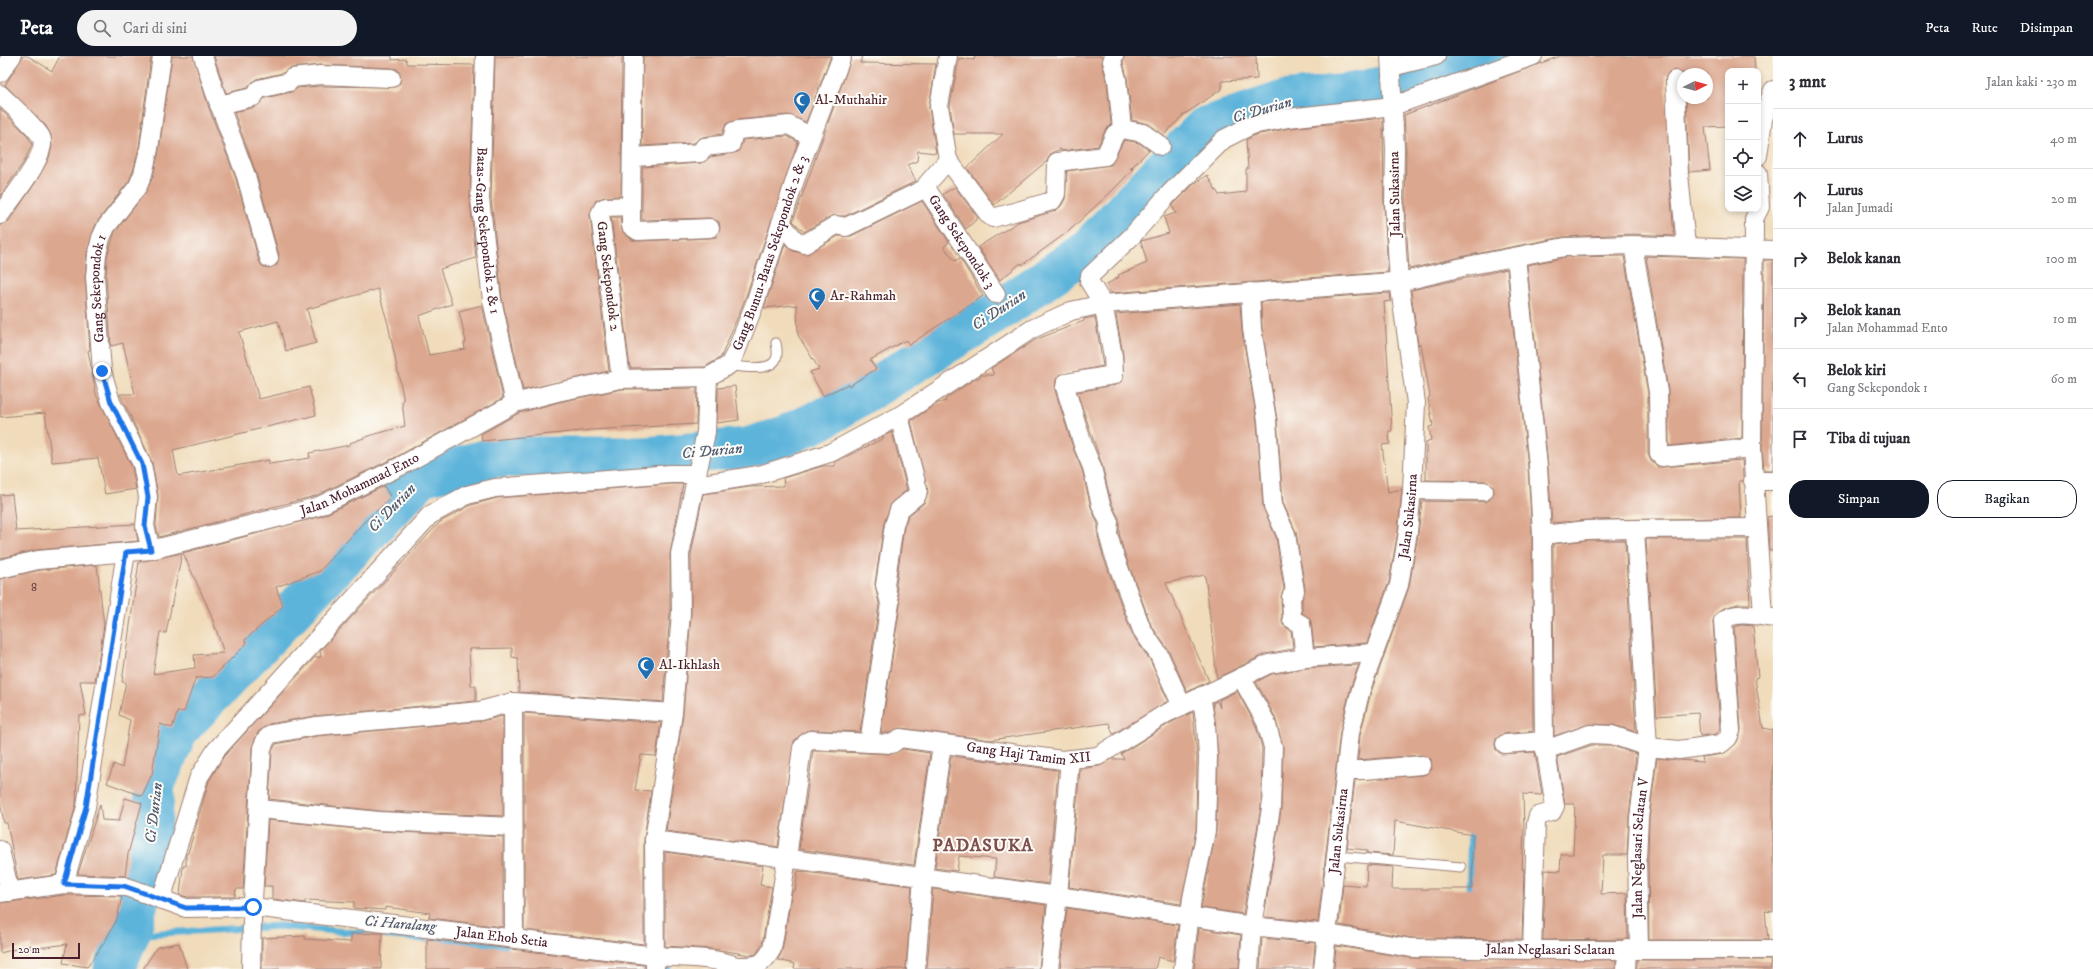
<!DOCTYPE html>
<html lang="id">
<head>
<meta charset="utf-8">
<style>
  :root { --surface:#fff; --page:#f2f2f3; --text:#2b2b33; --muted:#7c7c81; --line:#e1e1e2; --accent:#111827 }
  body { margin:0; font-family:"IM FELL DW Pica",serif; background:var(--page); color:var(--text) }
  .controls { position:absolute; right:12px; top:12px; display:grid; overflow:hidden; border-radius:8px; box-shadow:0 2px 6px #0003 }
  .controls button { width:36px; height:36px; display:grid; place-items:center; padding:0; border:0; border-bottom:1px solid var(--line); background:var(--surface); color:var(--text); font:20px sans-serif }
  .compass { position:absolute; left:1677px; top:12px; width:36px; height:36px; border-radius:50%; background:var(--surface); box-shadow:0 2px 6px #0003; rotate:85deg }
  .scale { position:absolute; left:12px; bottom:10px; width:68px; box-sizing:border-box; padding-left:4px; border:2px solid #4a1f2b; border-top:0; font-size:11px; line-height:14px; white-space:nowrap; color:#4a1f2b; -webkit-text-stroke:3px #fdfcf7; paint-order:stroke }
  .stop { position:absolute; width:12px; height:12px; margin:-9px; border:3px solid #1a73e8; border-radius:50%; background:#fff }
  .stop.end { background:#1a73e8; border-color:#fff; box-shadow:0 1px 4px #0008 }
  .list { margin:0; padding:0; list-style:none }
  h2 { display:flex; justify-content:space-between; align-items:center; height:52px; margin:0; padding:0 16px; font-size:17px }
  h2 small { font-size:13px; font-weight:400; color:var(--muted) }
  .list li { display:grid; grid-template-columns:26px 1fr auto; gap:12px; align-items:center; box-sizing:border-box; height:60px; padding:0 16px; border-top:1px solid var(--line) }
  .list b { display:block; font-size:15px; white-space:nowrap }
  .list p { margin:0; font-size:13px; white-space:nowrap; color:var(--muted) }
  .list em { font-size:13px; font-style:normal; color:var(--muted) }
  .actions { display:flex; gap:8px; padding:12px 16px }
  .actions a { flex:1; padding:9px 0; border:1px solid var(--accent); border-radius:16px; text-align:center; font-size:14px; color:var(--accent) }
  .actions .main { background:var(--accent); color:#fff }
  .icon { flex:none; width:22px; height:22px; fill:none; stroke:currentColor; stroke-width:2; stroke-linecap:round; stroke-linejoin:round }
  .map { position:relative; flex:none; width:1773px; height:913px; overflow:hidden }
  header { display:flex; align-items:center; gap:24px; box-sizing:border-box; height:56px; padding:0 20px; background:var(--accent); color:#fff }
  header strong { font-size:19px }
  nav { display:flex; gap:22px; margin-inline-start:auto; font-size:14px }
  .search { width:280px; height:36px; background:var(--page); display:flex; align-items:center; gap:10px; box-sizing:border-box; padding:0 14px; border-radius:22px; color:var(--muted); font-size:15px }
  main { display:flex }
  aside { flex:1; background:var(--surface) }
  .map>svg:first-child { display:block }
</style>
</head>
<body>
<header>
<strong>Peta</strong>
<div class="search"><svg class="icon" aria-label="search" viewBox="0 0 24 24"><circle cx="10" cy="10" r="6"/><path d="M15 15l6 6"/></svg>Cari di sini</div>
<nav><a>Peta</a><a>Rute</a><a>Disimpan</a></nav>
</header>
<main>
<div class="map">
<svg width="1773" height="913" viewBox="0 0 1773 913">
  <rect width="100%" height="100%" fill="#fdfcf7"/>
  <filter id="ink" filterUnits="userSpaceOnUse"><feTurbulence type="fractalNoise" baseFrequency=".025" numOctaves="2"/><feDisplacementMap in="SourceGraphic" scale="8" xChannelSelector="R" yChannelSelector="G"/><feConvolveMatrix kernelMatrix="1 2 1 2 8 2 1 2 1" color-interpolation-filters="sRGB"/></filter>
  <filter id="wash" filterUnits="userSpaceOnUse"><feTurbulence type="fractalNoise" baseFrequency=".012" numOctaves="4" result="noise"/><feDisplacementMap in="SourceGraphic" scale="16" xChannelSelector="R" yChannelSelector="G"/><feGaussianBlur stdDeviation="0.9" result="paint"/><feColorMatrix in="noise" values="0 0 0 0 0 0 0 0 0 0 0 0 0 0 0 0 0 1.4 0 .05"/><feComposite in="paint" operator="in"/></filter>
  <g filter="url(#wash)">
    <rect width="100%" height="100%" fill="#f0dbba"/>
    <g fill="none" stroke-linecap="round" stroke-linejoin="round">
      <g stroke="#5db4da" stroke-width="7">
        <path d="M1469,843l2,-74"/>
        <path d="M129,879l151,-9 224,20"/>
        <path d="M548,896l120,17"/>
        <path d="M1462,913l5,-40"/>
      </g>
      <path stroke="#5db4da" stroke-width="41" d="M114,913l17,-39 17,-69 7,-77 23,-54 244,-254 74,-19h150l101,-9 38,-12 37,-17 174,-106 90,-62 86,-91 33,-33 79,-26 64,-7 120,-26 20,-12"/>
    </g>
    <g id="blocks">
      <g fill="#dca78f" fill-rule="evenodd">
        <path d="M23,0h5l24,15 8,-15h91l-12,91 -6,24 -4,10 -33,42 -9,28 -2,25 5,74 -2,1 8,43 36,73 4,22 -31,5 -7,-36 -46,4 -7,-49 -45,4v-192l9,-4 27,-39 13,-24 3,-11 -1,-12 -5,-9 -41,-41z"/>
        <path d="M172,0h21l16,52 27,71 23,82 3,5 5,2 10,-3 2,-10 -23,-82 -22,-61 21,-5 10,-9 26,-6 7,-4 22,-2 75,1 5,-4v-9l-3,-5 -6,-1 -71,-3 -29,3 -8,5 -27,6 -9,9 -21,5 -12,-37h178v4l14,-1 1,5 67,1 -4,134 6,59 -36,11 12,35 -33,12 10,39 36,-6 -1,-6 2,-1 -7,-31 23,-6 21,93 -107,59 -81,39 -156,41 -3,-12 2,-30 -6,-33 -32,-68h15l-12,-51 -12,3 -5,-69 1,-21 8,-24 31,-40 7,-15 6,-26zM378,233l10,35 16,77 -2,1 3,24 -33,9 -22,8v2l-41,8 1,5 -41,6v-4l-91,16 -5,-26 143,-35 -7,-28 -50,12 -20,-67 39,-11 8,30 30,-8 -9,-34z"/>
        <path d="M495,0h127l-1,140 -16,1 -9,3 -6,15 19,156 -86,19 -21,-92 -11,-99z"/>
        <path d="M643,0h188l-25,66 -18,-7 -51,5 -11,4 -4,10 -19,3 -9,6 -52,3z"/>
        <path d="M852,0h10l-2,7 76,1 -7,43 7,46 -18,-2 -1,10 -10,4 9,16 -71,35h-14l-27,16 -11,-11z"/>
        <path d="M975,0h128l-1,8 5,17 4,43 -6,6 -7,16 -37,5v-2l-10,4 -4,8 -53,44 -27,-37 36,-34h-49l-4,-28 9,-48 15,2z"/>
        <path d="M1124,0h132l1,23 -35,2v8l-40,27 -18,19 -15,-11 -17,-4 -5,-42 -4,-16z"/>
        <path d="M1560,0h194l1,15h-27v55l-23,1 5,43 -21,2 -3,-74h21v-24h-23l-9,-4 -5,1 -4,5 3,98 5,62 -41,-2 -70,3 -98,19 -56,13 -4,-65 1,-55 -2,-34z"/>
        <path d="M0,53l26,25 6,10 -7,16 -25,37z"/>
        <path d="M1383,62l1,87 4,67 -278,21 -3,-9 12,-7 -1,-2 29,-12 -6,-22 28,-8 -5,-16 12,-4 -4,-7 22,-22 13,-9 12,20 27,-3v-23h2l-2,-29 9,-5 35,-7z"/>
        <path d="M787,80l11,6 -53,157 -24,58 -16,10 -75,1 -19,-151h9l2,14 10,9 6,1 72,-3 6,-1 4,-9 -1,-6 -9,-4 -68,2v-53l59,-4 9,-6 28,-5 5,-12z"/>
        <path d="M1124,84l15,3 10,7 -19,19 4,-1 -19,20 -46,43 -47,34 -1,-2 -21,17 -22,-33 40,-25 37,-11 6,-5 4,-7 2,-28 44,-6z"/>
        <path d="M955,131l23,31 -12,11 -23,-35z"/>
        <path d="M922,145l27,41 -5,5 11,14 5,-3 23,38 -74,49 -3,-5 -36,20 6,9 -27,17 -1,-2 -25,12 -13,-24 9,-3 -21,-34 -1,-30 -33,3 21,-64 8,7 14,3 31,-18h13z"/>
        <path d="M1624,200l24,137v61l3,7 7,6h5l79,-7 1,17v4h-4l2,37 -154,2 -35,3 -4,-58 -21,-200 39,-8z"/>
        <path d="M1646,200l97,3 -1,179 -73,8 -1,-56z"/>
        <path d="M1764,204h9v210h-9l-2,-22z"/>
        <path d="M1507,213l21,198 4,68 1,196 -29,3 -8,5 -1,5 1,6 5,4 34,-2 7,43 -19,-1 1,37 -2,38h2l-2,70 -110,-1 -73,-13 4,-41 23,2 1,-21 26,2 -1,22h80l1,-54 -78,-14 -2,34 -26,-2v-3l-20,-2 8,-68 68,-5 5,-2 4,-4 -1,-10 -10,-4 -63,5 2,-25 11,-43 38,-105 9,-53 4,-33 62,1 5,-2 5,-8 -1,-6 -8,-5 -59,-1v-38l5,-2 -2,-13 4,-1 -5,-28 2,-1 -9,-53 -3,1 -7,-55z"/>
        <path d="M1390,237l1,8 -7,1 8,129h-3l1,13 -8,1 6,47 14,-3 -4,42 -9,51 -22,61 -53,4 -3,-25 -2,-4 -7,-5v-13l3,-11 -9,-57 -13,-29 -6,-84 -15,-91 -1,-26z"/>
        <path d="M1240,248l2,27 15,90 6,86 13,30 8,52 -3,8 1,22 1,6 8,6 2,18 -28,5 -48,24 -12,-103 -39,8 43,98 -22,11 -18,-41 -18,-26 -28,-76 -4,-16v-15l-8,-16 -9,-37 -25,-73 39,-7 7,-5v-25l-7,-41z"/>
        <path d="M1095,261l8,49 -44,9 -3,5 -1,10 19,61 8,19 9,37 7,17v13l5,19 29,78 18,26 18,41 -55,33 -4,-11 -119,17 -89,-12 -12,5h-8l19,-128 -4,-21 8,-57 4,-11 16,-13 4,-11 -17,-71 27,-18 8,-2 -1,-2 31,-21h4v-3h14l-3,-7 46,-29 47,-18v-2z"/>
        <path d="M735,330l4,34 -22,3 1,-35z"/>
        <path d="M697,332l-1,36 -105,6 -109,11 -1,-7 38,-21 40,-11 63,-13z"/>
        <path d="M892,376l15,58 -15,12 -8,21 -9,61 4,20 -19,128 -50,-2 -6,2 -10,9 -16,106 -112,-16 17,-117 8,-100v-59l12,-61 46,-7 35,-1 -1,-8 40,-12h12v-4l49,-24 -1,-2z"/>
        <path d="M671,428h12l-13,70v59l-7,89 -144,-10 -1,-34 -6,-1v-9l-43,1 2,37h5v15l-161,15 -46,8 -11,8 -6,15 -9,142h-7l-1,8h-47l-8,-2 3,-29h3v-12l2,-1 21,-72 15,-25 91,-99h6l-1,-6 120,-129 31,-17 26,-7z"/>
        <path d="M384,430l7,12 -27,24 -44,49 -44,16 7,19 -38,34 2,3 -34,34 -17,1v-1l-12,35 -6,-1 -6,17 -12,-4 -8,50 -10,22 -35,-13 7,-19 8,4 8,-48 -11,-5 7,-33h-4l17,-120 43,-9 -16,80 -6,-1 -7,42 42,-6 -1,-13 30,-2 -14,-41 -27,-59 139,-37z"/>
        <path d="M12,438l4,37 119,-7 3,17 -101,9 -37,8v-63z"/>
        <path d="M1773,460v34h-4l-2,-33z"/>
        <path d="M1646,483h101l3,65h-12l-14,4 -7,5 -4,8 7,108 -4,5 -16,2 -2,-23 -41,3z"/>
        <path d="M1588,484h37l11,192 -23,-7 -23,-1 -36,12 -1,-192z"/>
        <path d="M97,509l7,60 -9,56h-15l6,34 -7,1 -3,89 -20,70 -38,5 -11,-57h-3l-4,-22v-222l40,-9z"/>
        <path d="M1741,569l12,1 5,51 -3,1 8,50 10,2v182l-8,-1 3,29h-119l-1,-83 1,-38 8,-61 46,4 -1,-5 21,-3 14,-12 4,-12 -7,-103z"/>
        <path d="M1359,609l-8,21 -11,46 -22,190 -54,-5 17,-107 2,-63 -8,-30 -19,-35 16,-8 34,-6z"/>
        <path d="M1237,635l19,35 6,22 -1,59 -18,107 -42,-6 15,-77 2,-75 -5,-53 4,-2 3,7 -1,-8z"/>
        <path d="M1193,656l4,45 -1,73 -15,74 -112,-17 11,-118 19,-3 13,-7h12l-3,-5 49,-31z"/>
        <path d="M524,657l137,10 -5,33 -15,-1 -6,35 16,1 -7,49v104l-120,-14z"/>
        <path d="M503,660v100l-123,-5 -111,-12 3,-48 4,-7 41,-8 164,-15z"/>
        <path d="M1592,689h18l26,9 -7,63 -2,38h-24l-2,39 26,-1 1,46 -85,1 2,-70 15,1 1,-17h12l2,-50h-10l-8,-47z"/>
        <path d="M903,693l27,4 -16,112 -115,-16 14,-98 78,3z"/>
        <path d="M951,700l107,14 -10,114 -54,-7 2,-18 -37,-3 -2,15 -22,-3z"/>
        <path d="M125,742l17,5 -14,51 -3,22 -47,-2 22,-70 2,16 17,1z"/>
        <path d="M268,764l110,11 125,6v90l-74,-9 1,-5 -45,-6v3l-31,-2v-6l-49,-2v3l-33,-4v-13h-8z"/>
        <path d="M665,796l98,14 -3,19 12,2 -10,58 -6,9 -6,1 -37,-6 -48,-3z"/>
        <path d="M798,815l114,15 -6,83h-112l1,-5 -17,-4 4,-9 10,-60h3z"/>
        <path d="M933,833l113,16 -7,64h-112z"/>
        <path d="M65,839l57,1 -5,23 -13,24 -17,24 -24,-4 4,-19 -36,5v-4l-31,8v-50z"/>
        <path d="M1067,852l111,17 -5,36 -15,-4 -3,12h-95z"/>
        <path d="M1199,872l42,7 -2,34h-45z"/>
        <path d="M382,877l-1,36h-119v-31l43,-2v3l46,3v-8z"/>
        <path d="M1262,882l53,5 -2,26h-53z"/>
        <path d="M427,883l217,26v4h-217z"/>
        <path d="M179,887l8,26h-44l14,-22z"/>
        <path d="M1336,890l75,12 205,2v9h-282z"/>
        <path d="M1637,904h133l1,9h-134z"/>
      </g>
    </g>
  </g>
  <g filter="url(#ink)">
    <use href="#blocks" fill-opacity="0" stroke="#9d7d72" stroke-width="1"/>
    <g fill="none" stroke-linecap="round" stroke-linejoin="round">
      <g stroke="#9d7d72" stroke-width="11">
        <g id="lane">
          <path d="M729,309c11,2 42,7 47,-6 2,-4 1,-11 0,-16"/>
          <path d="M1337,800l124,11"/>
        </g>
      </g>
      <g stroke="#9d7d72" stroke-width="20">
        <g id="street">
          <path d="M203,0l11,34 32,86 23,82"/>
          <path id="s1" d="M485,0l-5,143 12,101 23,103"/>
          <path id="s2" d="M948,0l-9,50 9,54 -21,24 -1,4 70,106"/>
          <path d="M1114,0l-2,5 5,18 5,50 21,4 18,13"/>
          <path d="M1391,11l45,-11"/>
          <path d="M0,17l12,-17"/>
          <path d="M1675,24l4,94 7,72"/>
          <path d="M0,38c9,9 36,33 41,43 9,16 -31,63 -41,78"/>
          <path d="M219,49l34,-8 6,-8 30,-7 3,-4 28,-3 71,3"/>
          <path d="M1758,100l5,-37 10,-29"/>
          <path d="M633,101l67,-4 4,-6 27,-3 3,-13 4,-1 51,-5 22,12"/>
          <path d="M948,104l41,55 4,3 59,-17 4,-7 1,-32 48,-6 10,-22 7,-5"/>
          <path d="M1758,117l2,34 -6,12v9l-2,220 11,168"/>
          <path d="M631,150v20l7,5 72,-3"/>
          <path d="M781,167l15,18 9,3 31,-19 10,2 80,-39"/>
          <path d="M1633,189l25,147 1,62 3,3 90,-9"/>
          <path d="M1516,201l22,209 4,69 2,206 11,65 -3,6 -14,4 -2,7 -4,127"/>
          <path d="M1250,236l2,37 15,91 6,86 13,28 9,57 -4,6 1,22 9,5 4,34"/>
          <path d="M621,323l-21,-165 3,-6 3,-1 25,-1 2,-150"/>
          <path d="M1753,425h20"/>
          <path d="M696,429l63,-10 71,-22 69,-37 133,-87 39,-18 32,-7 302,-23 62,-15 98,-19 68,-2 140,5"/>
          <path d="M1412,434l72,1"/>
          <path d="M1542,479l45,-5 48,-1"/>
          <path id="s3" d="M151,494l-6,-24 3,-29 -6,-33 -31,-62 -9,-31 -7,-94 2,-23 4,-16 5,-11 32,-41 5,-12 6,-25 13,-93"/>
          <path id="s4" d="M0,513l38,-9 113,-10 130,-33 38,-11 82,-40 114,-63 42,-11 64,-13 87,-2 21,-12 7,-13 19,-49 42,-129 45,-118"/>
          <path d="M1241,621l25,45 7,25 -2,61 -19,118 -3,43"/>
          <path d="M513,646l1,236"/>
          <path d="M1182,650l-23,-51 -17,-25 -29,-78 -5,-18 1,-12 -8,-17 -9,-38 -8,-19 -19,-61 1,-4 48,-8 -1,-19 -10,-52 -14,-23 1,-5 42,-40 34,-39 58,-58 28,-14 36,-7 105,-12 140,-50"/>
          <path d="M869,687l21,-140 -5,-18 9,-60 5,-15 18,-15 1,-5 -19,-74"/>
          <path d="M1505,688l39,-3"/>
          <path d="M1545,694l45,-16 22,1 36,12 31,3 42,-6 7,-6 3,-7 -8,-110c11,-11 36,-5 50,-3"/>
          <path d="M1347,714h17l58,-5"/>
          <path d="M260,753l119,12 134,6"/>
          <path id="s5" d="M654,784l404,56 194,30 76,8 83,14 121,2h241"/>
          <path d="M0,794l10,42"/>
          <path d="M64,828l22,-77 40,-255"/>
          <path id="s6" d="M0,837l64,-9 60,2 62,22 67,-1 402,49c29,2 62,0 88,13"/>
          <path d="M161,844l38,-123 17,-27 214,-235 37,-20 28,-7 176,-14h26"/>
          <path id="s7" d="M1639,893l-2,-92 2,-39 9,-71 -13,-218 122,-1"/>
          <path id="s8" d="M737,910c20,0 25,1 35,-17l15,-91 15,-110 4,-5 4,-3 82,4 8,-6 162,22 36,-4 67,-42 104,-50 36,-6 68,-5"/>
          <path d="M251,913l1,-52 10,-169 4,-9 5,-5 45,-8 164,-15 33,-9 160,11"/>
          <path d="M655,913l-1,-129 19,-127 8,-100 -1,-59 26,-122 2,-55"/>
          <path d="M916,913l7,-92 19,-133"/>
          <path d="M1049,913l9,-73 12,-137"/>
          <path d="M1183,913l9,-71 14,-67 2,-74 -2,-33 -5,-28"/>
          <path id="s9" d="M1323,913l27,-236 11,-44 38,-104 9,-53 4,-42 4,-87 -17,-122 -5,-77 1,-55 -5,-93"/>
          <path d="M1626,913l1,-20"/>
        </g>
      </g>
      <use href="#lane" stroke="#fff" stroke-width="9"/>
      <use href="#street" stroke="#fff" stroke-width="18"/>
    </g>
  </g>
  <g fill="none" stroke-linecap="round" stroke-linejoin="round" filter="url(#ink)">
    <path stroke="#1a73e8" stroke-width="5" d="M102,315l9,31 31,62 6,33 -3,29 6,24 -25,2 -40,255 -22,77 60,2 62,22 67,-1"/>
  </g>
  <defs>
    <g id="mosque-pin" transform="scale(0.9)"><path d="M0 17L-7.5 6A9.5 9.5 0 1 1 7.5 6Z" fill="#1f6fb2" stroke="#fdfcf7"/><path d="M3.5-4.9A6 6 0 1 0 3.5 4.9A5 5 0 1 1 3.5-4.9Z" fill="#fff"/></g>
  </defs>
  <g fill-rule="evenodd">
    <use href="#mosque-pin" x="802" y="44"/>
    <use href="#mosque-pin" x="817" y="240"/>
    <use href="#mosque-pin" x="646" y="609"/>
  </g>
  <g text-anchor="middle" dominant-baseline="central" stroke-width="4" stroke-linejoin="round" paint-order="stroke">
    <g font-size="12" fill="#6e4144">
      <text x="34" y="531">8</text>
    </g>
    <g font-size="14" fill="#4a1f2b" stroke="#fdfcf7" text-anchor="start">
      <text x="815" y="44">Al-Muthahir</text>
      <text x="830" y="240">Ar-Rahmah</text>
      <text x="659" y="609">Al-Ikhlash</text>
    </g>
    <g font-size="14" fill="#4a1f2b" stroke="#fdfcf7">
      <text transform="translate(1395 138) rotate(-91)">Jalan Sukasirna</text>
      <text stroke="none"><textPath href="#s1" startOffset="175">Batas-Gang Sekepondok 2 &amp; 1</textPath></text>
      <text stroke="none"><textPath href="#s2" startOffset="206">Gang Sekepondok 3</textPath></text>
      <text stroke="none"><textPath href="#s4" startOffset="887">Gang Buntu-Batas Sekepondok 2 &amp; 3</textPath></text>
      <text transform="translate(608 220) rotate(83)">Gang Sekepondok 2</text>
      <text stroke="none"><textPath href="#s3" startOffset="272">Gang Sekepondok 1</textPath></text>
      <text stroke="none"><textPath href="#s4" startOffset="372">Jalan Mohammad Ento</textPath></text>
      <text stroke="none"><textPath href="#s9" startOffset="463">Jalan Sukasirna</textPath></text>
      <text stroke="none"><textPath href="#s8" startOffset="479">Gang Haji Tamim XII</textPath></text>
      <text stroke="none"><textPath href="#s9" startOffset="139">Jalan Sukasirna</textPath></text>
      <text stroke="none"><textPath href="#s7" startOffset="101">Jalan Neglasari Selatan V</textPath></text>
      <text stroke="none"><textPath href="#s6" startOffset="508">Jalan Ehob Setia</textPath></text>
      <text stroke="none"><textPath href="#s5" startOffset="904">Jalan Neglasari Selatan</textPath></text>
    </g>
    <g font-size="15" font-style="italic" fill="#525b71" stroke="#fdfcf7">
      <text transform="translate(1262 54) rotate(-16)">Ci Durian</text>
      <text transform="translate(999 254) rotate(-33)">Ci Durian</text>
      <text transform="translate(712 395) rotate(-5)">Ci Durian</text>
      <text transform="translate(392 452) rotate(-46)">Ci Durian</text>
      <text transform="translate(154 757) rotate(-83)">Ci Durian</text>
      <text transform="translate(400 868) rotate(5)">Ci Haralang</text>
    </g>
    <g font-size="18" font-weight="bold" letter-spacing="1" fill="#7d4f4e" stroke="#fdfcf7">
      <text x="983" y="790">PADASUKA</text>
    </g>
  </g>
</svg>
<div class="controls">
<button>+</button>
<button>−</button>
<button><svg class="icon" aria-label="locate" viewBox="0 0 24 24"><circle cx="12" cy="12" r="6"/><path d="M12 2v4M12 18v4M2 12h4M18 12h4"/></svg></button>
<button><svg class="icon" aria-label="layers" viewBox="0 0 24 24"><path d="M12 4l9 5-9 5-9-5zM3 14l9 5 9-5"/></svg></button>
</div>
<svg class="compass" viewBox="-18 -18 36 36"><path d="M0-13l5 13h-10z" fill="#e53935"/><path d="M0 13l5-13h-10z" fill="#7c7c81"/></svg>
<div class="scale">20 m</div>
<div class="stop" style="left:253px;top:851px"></div>
<div class="stop end" style="left:102px;top:315px"></div>
</div>
<aside>
<h2>3 mnt<small>Jalan kaki · 230 m</small></h2>
<ul class="list">
<li><svg class="icon" aria-label="ahead" viewBox="0 0 24 24"><path d="M12 20V5M6 11l6-6 6 6"/></svg><div><b>Lurus</b></div><em>40 m</em></li>
<li><svg class="icon" aria-label="ahead" viewBox="0 0 24 24"><path d="M12 20V5M6 11l6-6 6 6"/></svg><div><b>Lurus</b><p>Jalan Jumadi</p></div><em>20 m</em></li>
<li><svg class="icon" aria-label="right" viewBox="0 0 24 24"><path d="M7 20v-9h11M14 6l5 5-5 5"/></svg><div><b>Belok kanan</b></div><em>100 m</em></li>
<li><svg class="icon" aria-label="right" viewBox="0 0 24 24"><path d="M7 20v-9h11M14 6l5 5-5 5"/></svg><div><b>Belok kanan</b><p>Jalan Mohammad Ento</p></div><em>10 m</em></li>
<li><svg class="icon" aria-label="left" viewBox="0 0 24 24"><path d="M17 20v-9H6M10 6l-5 5 5 5"/></svg><div><b>Belok kiri</b><p>Gang Sekepondok 1</p></div><em>60 m</em></li>
<li><svg class="icon" aria-label="arrive" viewBox="0 0 24 24"><path d="M6 21V4h12l-3 4 3 4H6"/></svg><div><b>Tiba di tujuan</b></div></li>
</ul>
<div class="actions"><a class="main">Simpan</a><a>Bagikan</a></div>
</aside>
</main>
</body>
</html>
